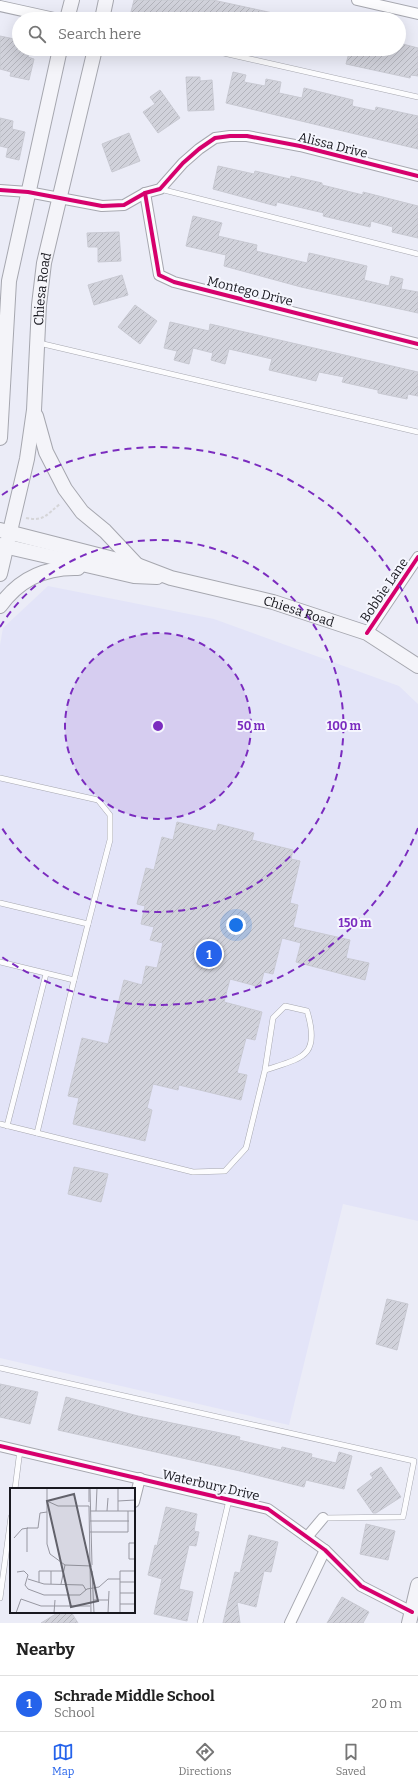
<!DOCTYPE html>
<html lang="en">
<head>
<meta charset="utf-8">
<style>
  :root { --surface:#fff; --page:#f6f6f6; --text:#222; --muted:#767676; --line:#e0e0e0; --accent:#2563eb }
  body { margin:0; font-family:Bitter,serif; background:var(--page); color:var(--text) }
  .you { position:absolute; left:236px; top:925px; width:14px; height:14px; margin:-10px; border:3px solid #fff; border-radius:50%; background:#1a73e8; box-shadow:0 0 0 6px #1a73e833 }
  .badge { display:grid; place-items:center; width:26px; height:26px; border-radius:50%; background:var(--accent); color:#fff; font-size:13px; font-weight:700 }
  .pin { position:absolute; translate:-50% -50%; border:2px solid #fff; box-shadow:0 1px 4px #0006 }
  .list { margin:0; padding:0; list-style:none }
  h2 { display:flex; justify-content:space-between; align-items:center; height:52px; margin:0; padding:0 16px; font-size:17px }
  h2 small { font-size:13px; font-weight:400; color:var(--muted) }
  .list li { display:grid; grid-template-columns:26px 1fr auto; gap:12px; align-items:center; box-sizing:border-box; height:56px; padding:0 16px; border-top:1px solid var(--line) }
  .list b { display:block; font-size:15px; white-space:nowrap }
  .list p { margin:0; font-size:13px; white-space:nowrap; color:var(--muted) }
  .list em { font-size:13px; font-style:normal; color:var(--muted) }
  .icon { flex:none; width:22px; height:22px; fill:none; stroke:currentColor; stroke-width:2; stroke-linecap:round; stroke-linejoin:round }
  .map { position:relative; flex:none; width:418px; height:1623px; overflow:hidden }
  .search { position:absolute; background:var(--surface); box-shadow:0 4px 16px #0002; left:12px; right:12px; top:12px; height:44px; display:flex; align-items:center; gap:10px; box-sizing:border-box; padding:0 14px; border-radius:22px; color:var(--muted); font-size:15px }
  .sheet { height:108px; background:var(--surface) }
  nav { display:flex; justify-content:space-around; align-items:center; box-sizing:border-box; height:56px; border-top:1px solid var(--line); background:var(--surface); font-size:11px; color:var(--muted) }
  nav a { display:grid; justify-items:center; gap:2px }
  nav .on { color:var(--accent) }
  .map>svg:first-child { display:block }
</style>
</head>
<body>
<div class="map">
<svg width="418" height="1623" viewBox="0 0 418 1623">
  <defs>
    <pattern id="building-hatch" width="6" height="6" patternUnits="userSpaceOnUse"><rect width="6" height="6" fill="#d1d2db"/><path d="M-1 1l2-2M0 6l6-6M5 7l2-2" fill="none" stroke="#b3b4bc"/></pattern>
  </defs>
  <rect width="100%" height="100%" fill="#ebecf7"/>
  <path fill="#e3e4f8" d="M48,586l166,33 185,67 19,18v517l-75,-17 -54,221 -289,-67v-713l3,-17z"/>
  <g fill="url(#building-hatch)" stroke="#c8c9d2">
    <path d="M134,0h79l69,15v4h-116l-20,-6 -1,6 -15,-3z"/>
    <path d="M0,36l19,4v9h11l-2,8 6,2 -5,21 -19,-4 1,-4 -11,-3z"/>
    <path d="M399,43l19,5v28l-7,-1 -1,3 -64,-14 4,-15h49z"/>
    <path d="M233,72l13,3 -2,7 21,4 1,-7 15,3 -2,11 23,5 2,-10 49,12 -1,6 23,5 1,-4 42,9v33l-192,-46z"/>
    <path d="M186,77h14v4l12,-1 2,30 -26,1z"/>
    <path d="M160,90l20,28 -22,15 -15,-21 12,-8 -5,-7z"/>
    <path d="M0,118l13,3 -1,8 13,3 -6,28 -13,-3 2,-9 -8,-2z"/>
    <path d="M129,133l11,28 -28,11 -10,-28z"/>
    <path d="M218,166l36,8 1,-3 35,8 1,-3 31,7v2l41,10v-3l55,14v32l-26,-6 1,-5 -22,-6 -1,6 -47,-11 1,-3 -47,-11 -1,4 -63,-17z"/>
    <path d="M193,216l29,7 -4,13 39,9 -1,6 51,12 2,-10 58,13 -3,14 25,6 2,-10 12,3 -2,10 17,3v21l-117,-26 -77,-21 2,-11 -40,-9z"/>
    <path d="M119,232l2,29 -23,1v-15h-10l-1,-14z"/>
    <path d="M122,275l6,20 -34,10 -6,-20z"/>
    <path d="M135,305l22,16 -17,23 -22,-17z"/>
    <path d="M170,322l39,9 1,-7 208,48v24l-10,-2 -1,5 -29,-6v-3l-36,-8 2,-5 -25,-5 -3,9 -47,-11 3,-11 -43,-10 -4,15 -14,-4 2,-7 -20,-5 -4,16 -15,-4 3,-9 -13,-3z"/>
    <path d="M177,822l39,9 2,-7 36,9 -2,7 41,10 -2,9 9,2 -10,42 8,2 -5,22 57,13 -4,18 23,5 -4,17 -69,-18 5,-19 -19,-5 -9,36 -9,-2 -4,15 -30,-8 -6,23 38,10 -7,28 -9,-2 -9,35 10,2 -6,25 -62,-15 -1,5 -25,-6 -6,24 5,2 -7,31 -72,-17 6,-26 -11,-2 14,-58 26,6 16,-64 18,5 4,-19 11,2 6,-25 -13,-3 4,-13 -13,-3 4,-18 -8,-2 9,-36 8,2 8,-33 11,3z"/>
    <path d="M74,1167l34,7 -7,28 -33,-8z"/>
    <path d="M387,1299l21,5 -11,46 -21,-6z"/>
    <path d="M0,1384l38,8 -8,32 -30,-7z"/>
    <path d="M66,1397l72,19 102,21 -1,3 42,10 1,-3 30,7 -1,3 25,6 3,-11 13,4 -8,33 -38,-9 -2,7 -64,-16 -182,-41z"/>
    <path d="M381,1467l20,30 -25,16h-3l-16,-23 16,-12 -3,-4z"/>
    <path d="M166,1507l31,7 -3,17 5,1 -3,14 -7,-1 -10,44 14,3 -6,29 -33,-7 8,-35 -14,-4 7,-30 2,1z"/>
    <path d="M366,1524l29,7 -7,29 -28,-6z"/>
    <path d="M249,1535l29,7 -7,30 -7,-1 -8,36 -19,-5 3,21h-17l12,-51 5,1z"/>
    <path d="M342,1597l27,15 -6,11h-36z"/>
    <path d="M59,1612h12l7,11h-37z"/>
  </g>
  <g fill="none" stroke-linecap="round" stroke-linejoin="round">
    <g stroke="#a6a7af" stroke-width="6">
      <g id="lane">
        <path d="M206,49l212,48"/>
        <path d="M160,189l258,65"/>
        <path d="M39,343l379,89"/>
        <path d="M0,778l98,22 12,15v25l-22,84"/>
        <path d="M0,903l88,21 -14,56 -74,-18"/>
        <path d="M0,1124l37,9 37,-153"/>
        <path d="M7,1126l39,-152"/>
        <path d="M37,1133l156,39 32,-1 21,-23 19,-78 8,-52 12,-12 22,5c14,46 -5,47 -42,59"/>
        <path d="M0,1368l414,93 -11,56 -80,1"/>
        <path d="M15,1489l5,-39"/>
        <path d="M0,1598l11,-81"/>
        <path d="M200,1623l29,-123"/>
      </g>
    </g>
    <g stroke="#a6a7af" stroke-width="12">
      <g id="street">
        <path d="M357,0l61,14"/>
        <path d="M0,6l59,13"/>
        <path d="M0,190l28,2 74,14 22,-1 21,-12 15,-4 23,-26 16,-14 16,-11 15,-2h17l53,10 118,30"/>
        <path d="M145,193l14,82 15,7 244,62"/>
        <path d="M367,633l51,-76"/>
        <path d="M0,1446l268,63 57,41 36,36 51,26"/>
        <path d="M134,1502l6,-24"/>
        <path d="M307,1537l16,-19"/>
        <path d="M290,1623l35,-73"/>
      </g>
    </g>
    <g stroke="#a6a7af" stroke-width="16">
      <g id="secondary">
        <path d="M67,19l5,-19"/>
        <path d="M102,19l4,-19"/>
        <path d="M36,416l10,36 19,37 17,23 23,19 32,34"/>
        <path d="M0,438l9,-157 51,-232"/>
        <path id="s1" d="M0,530l137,35 34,13 102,24 94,31 51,33"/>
        <path d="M0,545l134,31 23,1"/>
        <path id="s2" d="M0,574l27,-115 7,-49 5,-105 5,-42 51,-214"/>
        <path d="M0,606c19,-27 46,-39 78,-38"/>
        <path d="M409,1623l9,-38"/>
      </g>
    </g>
    <path stroke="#d5d5d8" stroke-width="2" stroke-dasharray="3 2" stroke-linecap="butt" d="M26,518c18,4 21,-4 34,-14"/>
    <use href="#lane" stroke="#fcfcfe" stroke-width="5"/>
    <use href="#street" stroke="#fcfcfe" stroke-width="10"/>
    <use href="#secondary" stroke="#f4f4f9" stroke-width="14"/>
    <g stroke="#f5f6fe" stroke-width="6">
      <g id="cycleway">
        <path d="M0,190l28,2 74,14 22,-1 21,-12 15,-4 23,-26 16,-14 16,-11 15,-2h17l53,10 118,30"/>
        <path d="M145,193l14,82 15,7 244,62"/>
        <path d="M367,633l51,-76"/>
        <path d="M0,1446l268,63 57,41 36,36 51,26"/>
      </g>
    </g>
    <use href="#cycleway" stroke="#d6006c" stroke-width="4"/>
  </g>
  <circle cx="158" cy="726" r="93" fill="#7b2cbf" fill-opacity=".12"/>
  <g fill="none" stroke="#7b2cbf" stroke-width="2" stroke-dasharray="7 5">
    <circle cx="158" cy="726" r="93"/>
    <path d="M0 627A186 186 0 1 1 0 825"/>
    <path d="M418 828A279 279 0 0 1 2 957M2 495A279 279 0 0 1 418 624"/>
  </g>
  <g text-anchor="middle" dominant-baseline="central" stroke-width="4" stroke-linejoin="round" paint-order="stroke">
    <g font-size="13" fill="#18181f" stroke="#f5f6fe">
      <text transform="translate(333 145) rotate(14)">Alissa Drive</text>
      <text stroke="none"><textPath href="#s2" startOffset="289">Chiesa Road</textPath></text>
      <text transform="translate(250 291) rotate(14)">Montego Drive</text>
      <text transform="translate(384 590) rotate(-56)">Bobbie Lane</text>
      <text stroke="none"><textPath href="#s1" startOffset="310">Chiesa Road</textPath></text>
      <text transform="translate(211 1485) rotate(13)">Waterbury Drive</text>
    </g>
  </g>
  <g transform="translate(10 1488)">
    <rect width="125" height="125" fill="#ebecf7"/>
    <path fill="none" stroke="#9797a1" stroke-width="1" d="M37,0v56l3,10 15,11 27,1M80,0l2,77M37,13l11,5h31M108,13l17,-1M79,14v-14M79,18l1,59M80,23h45M86,23l1,-23M97,23l1,-13M108,23v-23M80,33h39M80,44h38v-21M4,50l8,-9 6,-1M125,55h-6v16h6M17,64v-24h11l2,-15 7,-1M80,77l1,48M82,83l2,42M7,84l7,-1 4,4 -3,10 3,4 16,6h36l7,-6 12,-2 9,-8h12M18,91l16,5 39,1 3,5M29,94v-11h23M110,94h15M41,96v-13M51,96l4,-19M110,105h15M83,112h15M110,116h15M6,125l5,-14 20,7h49M44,125l1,-13M98,125l1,-22M110,125v-42h15"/>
    <path fill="#62626b" fill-opacity="0.15" stroke="#62626b" stroke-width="2" d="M64,6l24,107 -27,6 -24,-106z"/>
    <rect width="125" height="125" fill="none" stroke="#18181f" stroke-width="2"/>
  </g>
  <circle cx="158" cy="726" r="6" fill="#7b2cbf" stroke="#f5f6fe" stroke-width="2"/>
  <g font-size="12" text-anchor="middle" font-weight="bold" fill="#7b2cbf" stroke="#f5f6fe" stroke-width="4" stroke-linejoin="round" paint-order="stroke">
    <text x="251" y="730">50 m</text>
    <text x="344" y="730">100 m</text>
    <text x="355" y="927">150 m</text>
  </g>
</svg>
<div class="you"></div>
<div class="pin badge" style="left:209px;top:954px">1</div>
<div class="search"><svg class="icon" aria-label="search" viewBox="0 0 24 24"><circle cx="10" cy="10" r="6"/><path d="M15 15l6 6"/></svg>Search here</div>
</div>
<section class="sheet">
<h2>Nearby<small></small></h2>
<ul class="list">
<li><span class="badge">1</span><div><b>Schrade Middle School</b><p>School</p></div><em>20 m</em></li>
</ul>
</section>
<nav>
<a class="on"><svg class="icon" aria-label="map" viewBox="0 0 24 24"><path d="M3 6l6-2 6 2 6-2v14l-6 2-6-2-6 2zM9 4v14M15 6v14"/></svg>Map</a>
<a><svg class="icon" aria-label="directions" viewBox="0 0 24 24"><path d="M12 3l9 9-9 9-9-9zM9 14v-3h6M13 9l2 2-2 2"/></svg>Directions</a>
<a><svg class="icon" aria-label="saved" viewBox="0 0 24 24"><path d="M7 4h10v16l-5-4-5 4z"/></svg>Saved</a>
</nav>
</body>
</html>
